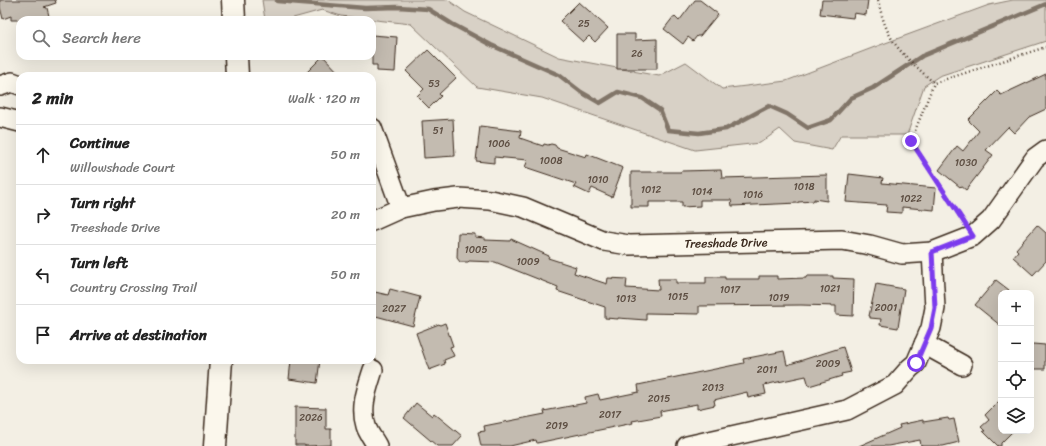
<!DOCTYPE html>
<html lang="en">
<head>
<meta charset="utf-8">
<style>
  :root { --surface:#fff; --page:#f6f6f6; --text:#222; --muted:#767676; --line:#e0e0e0 }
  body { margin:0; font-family:Sriracha,sans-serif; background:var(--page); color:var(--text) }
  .controls { position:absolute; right:12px; bottom:12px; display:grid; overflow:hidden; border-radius:8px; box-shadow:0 4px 16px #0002 }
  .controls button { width:36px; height:36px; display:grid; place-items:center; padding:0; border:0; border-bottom:1px solid var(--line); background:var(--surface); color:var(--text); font:20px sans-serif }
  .stop { position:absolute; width:12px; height:12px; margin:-9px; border:3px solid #7c3aed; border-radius:50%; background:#fff }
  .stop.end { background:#7c3aed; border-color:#fff; box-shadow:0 1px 4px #0008 }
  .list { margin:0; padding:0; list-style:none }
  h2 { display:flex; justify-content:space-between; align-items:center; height:52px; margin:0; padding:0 16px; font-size:17px }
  h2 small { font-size:13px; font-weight:400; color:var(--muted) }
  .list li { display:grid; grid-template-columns:26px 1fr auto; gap:12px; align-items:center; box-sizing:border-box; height:60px; padding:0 16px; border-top:1px solid var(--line) }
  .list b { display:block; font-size:15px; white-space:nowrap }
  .list p { margin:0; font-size:13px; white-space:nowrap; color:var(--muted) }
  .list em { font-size:13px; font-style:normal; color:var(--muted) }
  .icon { flex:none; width:22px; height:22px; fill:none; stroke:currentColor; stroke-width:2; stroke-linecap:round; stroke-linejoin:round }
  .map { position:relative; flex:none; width:1046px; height:446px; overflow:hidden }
  .search { position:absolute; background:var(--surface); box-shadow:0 4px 16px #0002; left:16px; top:16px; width:360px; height:44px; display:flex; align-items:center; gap:10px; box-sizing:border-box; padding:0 14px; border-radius:12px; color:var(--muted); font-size:15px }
  .panel { position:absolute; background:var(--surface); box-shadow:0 4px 16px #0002; left:16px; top:72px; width:360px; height:292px; border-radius:12px }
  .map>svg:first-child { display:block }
</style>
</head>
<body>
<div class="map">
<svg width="1046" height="446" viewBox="0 0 1046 446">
  <rect width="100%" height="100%" fill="#f3efe4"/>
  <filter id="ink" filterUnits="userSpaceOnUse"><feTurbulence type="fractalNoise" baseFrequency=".025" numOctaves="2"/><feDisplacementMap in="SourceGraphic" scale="8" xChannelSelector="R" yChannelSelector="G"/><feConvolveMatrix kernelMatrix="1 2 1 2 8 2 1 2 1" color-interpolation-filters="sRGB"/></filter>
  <g filter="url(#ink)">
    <path fill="#d8d1c6" stroke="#8a7e72" d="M262,0h186l17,12 94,45 100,19 27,-14 36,27 64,-8 94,-36 109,-40 24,-5h33v41l-107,35 -15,10 -17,49h-66l-9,15 -37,-7 -15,-14 -20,14 -65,7 -153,-52 -65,-11 -66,-63 -70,-8 -19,-6 -36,10h-21z"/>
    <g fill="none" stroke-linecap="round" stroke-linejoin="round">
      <path stroke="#817468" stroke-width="4.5" d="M277,1l88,7 33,-1 30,2 24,15 39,21 68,30 22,17 19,11 18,-11 24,6 18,12 8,20 31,3 27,-4 43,-23 18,8 21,14 23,-8 20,-22 22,-10 49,-32 124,-52"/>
    </g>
    <g fill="#c3bbb0" stroke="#3b2a1e">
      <path d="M0,0h55l1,3 -12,4 3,1 3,12h-39v-4l-8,3 -3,-12z"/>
      <path d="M695,0h5l18,14 -18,22h-3l-4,5 -5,-4 -5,7 -19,-15 10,-13 5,5z"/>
      <path d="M822,0h46l-2,15 -12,-2 -1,5 -33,-4z"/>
      <path d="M579,2l29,26 -13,14 -6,-6 -6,6 -23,-21z"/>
      <path d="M617,34h18v6l22,-1v30h-40z"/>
      <path d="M372,35l25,2 -2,35 -18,-1v-6h-5z"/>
      <path d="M428,50l28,28 -17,16 2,2 -12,12 -12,-12 7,-7 -18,-18z"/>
      <path d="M323,56l19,20h-39z"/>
      <path d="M1046,74v35l-17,8 -15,16 -6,-6 -22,23 7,5 -27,35 -5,-4 -1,1 -21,-17 18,-24 6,5 16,-20 -11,-11 29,-29 4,4z"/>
      <path d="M453,119l2,37 -31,2 -2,-37z"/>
      <path d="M480,126l41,5 -1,7 23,8 1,-2 4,1 3,-1 4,1 2,3 29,9 1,-3 36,14 -11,29 -20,-9 -3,6 -15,-7 2,-3 -51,-17 3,-7 -34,-3v6l-18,-2z"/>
      <path d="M721,170l1,8 105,-3v26l-13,-2v2l-16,1v1l-66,3 -1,-6h-31v6l-18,1v-5h-33v5h-18v-35h50v-1z"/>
      <path d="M849,174l34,4 -1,5 54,5 -2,22 -32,-3v6l-16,-1 1,-7 -41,-3z"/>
      <path d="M1037,225l9,8v28l-13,14 -20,-18 5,-6 -2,-2z"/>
      <path d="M458,233l17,1v3l10,1v2l25,1 1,-2 38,17 -1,2 28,9 -2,6 33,11 1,-6 19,1 -1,9 33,2 -1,-11h18v4h30v-6h19v2h34v-3h18v3l29,-1v-2h27v2l21,1 -1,37 -17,-1v-9l-35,-1 -102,1v8l-53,-1v7l-28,-2v1l-13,-1v-11l-48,-16 1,-4 -63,-25 -26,-1 -1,1h-8l-3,-4z"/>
      <path d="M996,280l13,10 -2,3h-6v33l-26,-21z"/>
      <path d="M876,284l28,5 -6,39 -18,-3 1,-6 -11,-1v-2h-1z"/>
      <path d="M390,289l30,8 -7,29 -41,-11v-11l3,-12 13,3z"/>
      <path d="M445,323l8,23 -3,1 4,9 -10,4 1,4 -16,6 -13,-37 23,-9 1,1z"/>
      <path d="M1033,344l12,1v24h-14v-24z"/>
      <path d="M843,347l8,25 -10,2 1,2 -33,10 -3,-10 -42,9 2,9 -18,4 -1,-6 -33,8 1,5 -18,4v-5l-37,7 1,5 -29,5 1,2 -96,20 -1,-3 -26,6h-29l-3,-14 7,-1 -1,-5 61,-12 -1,-3 42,-8 -1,-6 13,-3 2,6 39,-8 -1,-7 106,-22 -1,-4 41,-8 3,14z"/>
      <path d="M291,360h29l-3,23 -28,-4z"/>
      <path d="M1001,399v32h12l-12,12v3h-3l-15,-15h2l-4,-4 8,-7 -4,-5z"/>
      <path d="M416,403l16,13 2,-3 28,23 -9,10h-16l-33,-28z"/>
      <path d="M295,407l31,1v21h5v16l-25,1 -2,-1h-9z"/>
      <path d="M948,418l1,2 5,-1 5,23 -16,4h-22l-1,-6 -32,6h-29l41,-18 -1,-3 24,-5v2z"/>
    </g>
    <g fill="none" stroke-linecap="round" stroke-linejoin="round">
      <g stroke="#3b2a1e" stroke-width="22">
        <g id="minor">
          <path d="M0,86l12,-4 8,3"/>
          <path d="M0,117l20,5"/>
          <path d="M372,128l29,80"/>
          <path d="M372,221l29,-13 33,-7 24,-3 32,2 33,7 81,34 25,4 213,-5 28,5 32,9 30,-2 41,-16 18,-16 44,-62 11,-8"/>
          <path d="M924,344l38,21"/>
          <path d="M373,370c-6,19 -13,37 -7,56 2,7 8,14 11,20"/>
          <path d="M687,446l160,-36 48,-25 15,-17 6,-5 15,-35 4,-20 -3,-56"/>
        </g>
      </g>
      <g stroke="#3b2a1e" stroke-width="25">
        <g id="major">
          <path d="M233,0l1,20"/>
          <path d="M236,56l1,20"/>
          <path d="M215,446l6,-86"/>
        </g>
      </g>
      <g stroke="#3b2a1e" stroke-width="2.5" stroke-dasharray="1 3" stroke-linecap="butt">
        <path d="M878,0c3,14 7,28 15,41 10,15 28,30 41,42"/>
        <path d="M964,222l-53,-81 23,-58 112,-36"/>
      </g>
      <use href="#minor" stroke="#fbf7ec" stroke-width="19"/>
      <use href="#major" stroke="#fbf7ec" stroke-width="22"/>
    </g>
  </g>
  <g fill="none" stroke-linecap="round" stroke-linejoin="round" filter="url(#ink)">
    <path stroke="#7c3aed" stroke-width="5" d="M911,141l62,95 -41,16 3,56 -4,20 -15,35"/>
  </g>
  <g text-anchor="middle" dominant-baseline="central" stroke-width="3.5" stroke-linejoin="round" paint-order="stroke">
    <g font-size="10" fill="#5d4e42">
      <text x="584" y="24">25</text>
      <text x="637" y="54">26</text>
      <text x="434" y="84">53</text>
      <text x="438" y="131">51</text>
      <text x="499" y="144">1006</text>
      <text x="551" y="161">1008</text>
      <text x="966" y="163">1030</text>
      <text x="598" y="180">1010</text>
      <text x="804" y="187">1018</text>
      <text x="651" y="190">1012</text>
      <text x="702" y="192">1014</text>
      <text x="753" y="195">1016</text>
      <text x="911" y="199">1022</text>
      <text x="476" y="250">1005</text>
      <text x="528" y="262">1009</text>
      <text x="830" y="289">1021</text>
      <text x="730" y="290">1017</text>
      <text x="678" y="297">1015</text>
      <text x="779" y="298">1019</text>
      <text x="626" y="299">1013</text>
      <text x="886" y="308">2001</text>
      <text x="394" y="309">2027</text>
      <text x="828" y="364">2009</text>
      <text x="767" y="370">2011</text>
      <text x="713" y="388">2013</text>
      <text x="659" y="399">2015</text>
      <text x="610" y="415">2017</text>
      <text x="311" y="418">2026</text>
      <text x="557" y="426">2019</text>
    </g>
    <g font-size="12" fill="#3b2a1e" stroke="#fbf7ec">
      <text transform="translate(726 243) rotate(-1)">Treeshade Drive</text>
    </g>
  </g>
</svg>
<div class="controls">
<button>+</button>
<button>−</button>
<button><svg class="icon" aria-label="locate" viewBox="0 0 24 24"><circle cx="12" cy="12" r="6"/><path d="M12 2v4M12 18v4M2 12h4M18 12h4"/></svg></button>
<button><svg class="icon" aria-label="layers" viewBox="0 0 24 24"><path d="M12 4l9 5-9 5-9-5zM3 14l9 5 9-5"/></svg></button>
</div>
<div class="stop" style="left:916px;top:363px"></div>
<div class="stop end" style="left:911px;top:141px"></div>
<div class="search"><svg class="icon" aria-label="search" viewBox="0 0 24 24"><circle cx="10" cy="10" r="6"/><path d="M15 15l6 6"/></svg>Search here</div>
<section class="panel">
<h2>2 min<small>Walk · 120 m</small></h2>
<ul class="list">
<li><svg class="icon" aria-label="ahead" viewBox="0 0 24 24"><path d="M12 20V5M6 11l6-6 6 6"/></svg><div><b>Continue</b><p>Willowshade Court</p></div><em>50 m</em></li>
<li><svg class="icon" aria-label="right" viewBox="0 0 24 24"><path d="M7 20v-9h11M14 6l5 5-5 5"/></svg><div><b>Turn right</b><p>Treeshade Drive</p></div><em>20 m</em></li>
<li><svg class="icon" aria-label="left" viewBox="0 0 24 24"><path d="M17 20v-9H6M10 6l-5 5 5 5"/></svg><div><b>Turn left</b><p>Country Crossing Trail</p></div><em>50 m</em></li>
<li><svg class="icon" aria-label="arrive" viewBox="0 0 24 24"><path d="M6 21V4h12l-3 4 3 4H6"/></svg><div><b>Arrive at destination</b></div></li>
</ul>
</section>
</div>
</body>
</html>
